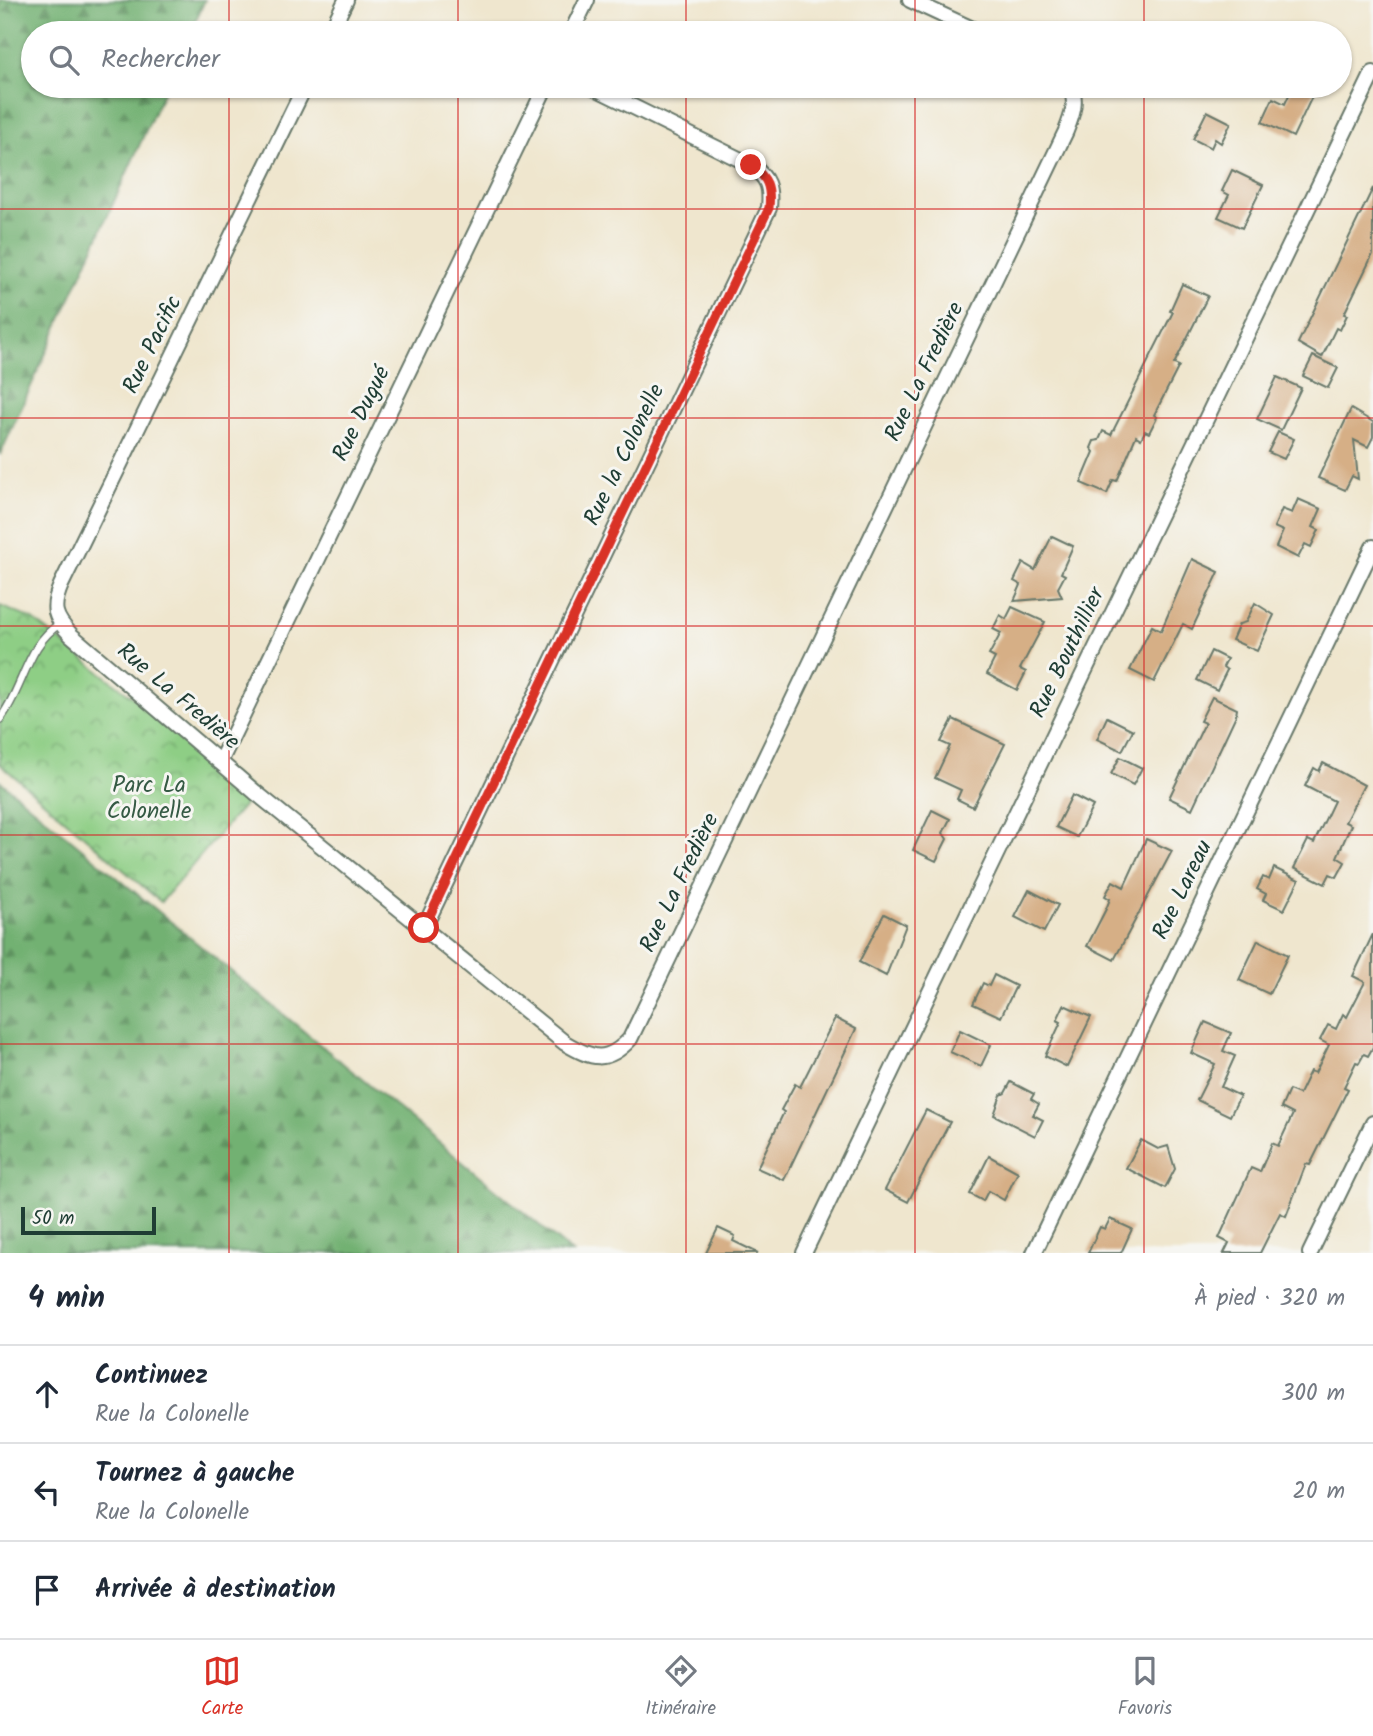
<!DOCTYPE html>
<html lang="fr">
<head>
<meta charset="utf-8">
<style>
  :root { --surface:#fff; --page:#f2f2f3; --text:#1f2937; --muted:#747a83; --line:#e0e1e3; --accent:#d93025 }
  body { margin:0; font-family:Kalam,sans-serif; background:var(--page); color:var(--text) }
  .scale { position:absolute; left:21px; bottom:18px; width:135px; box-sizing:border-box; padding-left:7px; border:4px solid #1f3d34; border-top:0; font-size:19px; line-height:24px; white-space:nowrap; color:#1f3d34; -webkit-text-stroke:5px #f6f6f2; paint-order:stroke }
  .stop { position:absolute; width:21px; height:21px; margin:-16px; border:5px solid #d93025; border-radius:50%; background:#fff }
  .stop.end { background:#d93025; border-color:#fff; box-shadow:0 2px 7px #0008 }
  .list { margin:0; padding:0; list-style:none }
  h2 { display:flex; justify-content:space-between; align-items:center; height:91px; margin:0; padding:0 28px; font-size:30px }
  h2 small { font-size:23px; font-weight:400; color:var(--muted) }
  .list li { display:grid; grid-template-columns:46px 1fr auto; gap:21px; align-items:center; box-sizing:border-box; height:98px; padding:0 28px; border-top:2px solid var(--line) }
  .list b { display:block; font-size:26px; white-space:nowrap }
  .list p { margin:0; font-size:23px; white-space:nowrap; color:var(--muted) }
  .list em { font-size:23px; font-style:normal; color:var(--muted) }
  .icon { flex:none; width:38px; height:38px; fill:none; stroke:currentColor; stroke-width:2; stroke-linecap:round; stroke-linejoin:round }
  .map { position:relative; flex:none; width:1373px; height:1253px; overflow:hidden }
  .search { position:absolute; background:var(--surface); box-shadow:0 2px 5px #0004; left:21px; right:21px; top:21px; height:77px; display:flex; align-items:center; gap:18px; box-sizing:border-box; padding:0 24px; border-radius:38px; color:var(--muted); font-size:26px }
  .sheet { height:385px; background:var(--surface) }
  nav { display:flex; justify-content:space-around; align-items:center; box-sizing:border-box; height:98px; border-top:2px solid var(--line); background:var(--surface); font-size:19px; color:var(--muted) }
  nav a { display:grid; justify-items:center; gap:4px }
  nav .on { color:var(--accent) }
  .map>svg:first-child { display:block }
</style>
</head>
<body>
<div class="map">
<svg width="1373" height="1253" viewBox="0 0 1373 1253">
  <defs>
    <pattern id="forest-firs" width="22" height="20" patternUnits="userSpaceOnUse" patternTransform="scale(1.75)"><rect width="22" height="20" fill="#72b172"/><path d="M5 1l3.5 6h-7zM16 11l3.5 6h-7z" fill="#5d915e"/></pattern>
    <pattern id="park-crowns" width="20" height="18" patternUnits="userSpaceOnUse" patternTransform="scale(1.75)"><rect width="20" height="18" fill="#8ece85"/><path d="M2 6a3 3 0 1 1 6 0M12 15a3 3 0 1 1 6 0" fill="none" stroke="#73a86e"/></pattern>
  </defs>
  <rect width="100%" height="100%" fill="#f6f6f2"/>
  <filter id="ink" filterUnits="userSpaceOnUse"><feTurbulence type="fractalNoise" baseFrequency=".0143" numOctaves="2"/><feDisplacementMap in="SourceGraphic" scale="14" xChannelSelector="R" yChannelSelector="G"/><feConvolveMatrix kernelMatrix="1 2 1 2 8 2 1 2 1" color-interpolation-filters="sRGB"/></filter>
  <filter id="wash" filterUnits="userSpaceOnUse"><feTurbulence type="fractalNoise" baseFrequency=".00686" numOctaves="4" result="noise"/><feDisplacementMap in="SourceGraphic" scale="28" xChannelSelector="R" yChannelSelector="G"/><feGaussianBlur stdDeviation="1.57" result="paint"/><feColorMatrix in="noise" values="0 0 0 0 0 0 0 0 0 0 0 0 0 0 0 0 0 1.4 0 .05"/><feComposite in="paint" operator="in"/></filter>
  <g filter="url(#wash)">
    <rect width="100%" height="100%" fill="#efe6ce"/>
    <g fill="url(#forest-firs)" stroke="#487753" stroke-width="2">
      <path d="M0,0h205l-15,33h-157v53h133l-166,369z"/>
      <path d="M0,781l573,472h-573z"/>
    </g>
    <path fill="url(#park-crowns)" stroke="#56865c" stroke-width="2" d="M0,606l32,13 223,173 -94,110 -161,-138z"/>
    <g id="blocks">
      <g fill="#d6af86">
        <path d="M1293,86h24l-24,51 -31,-15 11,-24 12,6z"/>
        <path d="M1207,111l24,12 -10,20 -6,-4 -4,9 -18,-9z"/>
        <path d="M1232,170l31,15 -21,43 -24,-11 11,-22 -7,-4z"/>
        <path d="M1373,188v66l-29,60 3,1 -7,15 -4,-2 -14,29 -24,-14z"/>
        <path d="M1182,284l26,12 -34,68 5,2 -25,49 3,2 -8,16 -4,-2 -4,8 -5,-3 -19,45 -4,-1 -6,14 -26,-11 13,-31 -3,-4 3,-7 5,-1 4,-9 8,4 62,-123 -3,-1z"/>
        <path d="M1313,356l25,12 -10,20 -25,-12z"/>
        <path d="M1277,377l24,11 -20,42 -24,-11z"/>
        <path d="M1351,409l22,13v15l-5,10 -14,-7 4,39 -6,-3 -7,14 -27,-12z"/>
        <path d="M1278,432l16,7 -10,20 -16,-7z"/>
        <path d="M1298,499l23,10 -8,18 6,3 -8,17 -6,-3 -7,14 -22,-11 7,-16 -9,-4 8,-18 10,4z"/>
        <path d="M1052,536l21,10 -12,27 4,2 -7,13 4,9 -48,4 7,-16 -7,-4 9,-18 12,7z"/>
        <path d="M1192,559l27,13 -27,57 -9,-5 -29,58 -24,-12 22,-44 9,5z"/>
        <path d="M1255,603l19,12 -17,36 -25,-11 7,-16 7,-2z"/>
        <path d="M1012,607l33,15 -25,47 6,3 -9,18 -30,-16 8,-16 -6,-3 12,-22 -8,-4 7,-14 6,4z"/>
        <path d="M1211,651l16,8 -4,8 4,3 -10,20 -20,-10z"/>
        <path d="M1212,697l25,12 -1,6 -44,94 -23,-11 36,-75 -5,-2z"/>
        <path d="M1107,717l26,13 -11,21 -25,-12z"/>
        <path d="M953,719l52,25 -32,63 -16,-8 4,-9 -26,-12 15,-32 -9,-4z"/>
        <path d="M1120,757l22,11 -9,17 -22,-11z"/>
        <path d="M1323,763l41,22 -19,37 6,3 -14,32 8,5 -8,15 -7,-3 -5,10 -31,-16 14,-28 6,3 20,-42 -29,-15 9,-18 5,3z"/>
        <path d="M1072,795l21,11 -16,31 -21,-10z"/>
        <path d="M932,810l18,9 -7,14 4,6 -11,22 -23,-11z"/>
        <path d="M1146,839l26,12 -58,109 -27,-14 19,-37 4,-10 -5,-3 8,-15 11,6z"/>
        <path d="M1274,868l25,12 -15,30 -21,-10 3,-6 -9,-5 6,-12 6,3z"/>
        <path d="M1029,890l29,15 -14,27 -29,-15z"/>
        <path d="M884,914l22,11 -20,51 -27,-14z"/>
        <path d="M1373,934v113l-5,9 -4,-2 -5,9 -3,-1 -12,25 4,2 -38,76 -4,-1 -20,52 -6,-3 -20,40h-36l5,-10 -10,-5 32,-70 9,4 12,-29 6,3 15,-32 -12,-6 8,-18 10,4 11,-23 5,2 14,-28 -9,-5 8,-15 8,4 7,-15 4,3 18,-35 -12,-6z"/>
        <path d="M1258,940l30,15 -19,39 -30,-14z"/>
        <path d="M994,975l22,11 -15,31 -28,-13 10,-21 6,3z"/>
        <path d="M1064,1005l27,12 -24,50 -22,-11 16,-34 -4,-2z"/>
        <path d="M835,1018l21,11 -72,151 -27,-12 27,-56 -3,-2 14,-26 5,3z"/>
        <path d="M1205,1022l26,11 -8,18 12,5 -14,31 19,9 -10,20 -33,-16 18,-36 -24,-11z"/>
        <path d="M960,1030l31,15 -10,21 -31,-14z"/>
        <path d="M1011,1082l23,12 -3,5 8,5 -6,11 10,5 -8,16 -41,-21 7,-20 4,-2z"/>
        <path d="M926,1110l24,12 -42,80 -23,-12z"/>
        <path d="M1141,1140l17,9 10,-3 7,23 -10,19 -39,-20z"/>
        <path d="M989,1156l29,16 -14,28 -16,-9 -5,10 -13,-7z"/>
        <path d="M1110,1219l22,10 -11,24h-33l12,-26 5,2z"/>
        <path d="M718,1228l17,8 -2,5 25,12h-52z"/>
      </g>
    </g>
  </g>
  <g filter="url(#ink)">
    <use href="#blocks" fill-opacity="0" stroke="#68786a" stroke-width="2"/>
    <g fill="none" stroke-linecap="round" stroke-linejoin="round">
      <g stroke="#68786a" stroke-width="10">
        <path id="lane" d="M0,719c23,-29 27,-76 60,-95"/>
      </g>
      <g stroke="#68786a" stroke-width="18">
        <g id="street">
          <path d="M910,0l71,33"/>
          <path d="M330,33l16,-33"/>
          <path d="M571,33l16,-33"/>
          <path d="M305,86l-244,499c-10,23 -7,32 10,50l184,157 310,251c27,16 42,21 65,-4l436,-908c6,-15 12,-31 4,-45"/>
          <path d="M220,762l326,-676"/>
          <path d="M424,928l345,-720c2,-21 -1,-30 -18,-43l-160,-79"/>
          <path d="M804,1253l569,-1180"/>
          <path d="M1034,1253l339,-706"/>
          <path d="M1310,1253l63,-130"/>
        </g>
      </g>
      <use href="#lane" stroke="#fff" stroke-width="7"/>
      <use href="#street" stroke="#fff" stroke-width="14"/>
    </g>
  </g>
  <g fill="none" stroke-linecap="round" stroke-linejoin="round" filter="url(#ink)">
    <path stroke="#d93025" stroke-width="9" d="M424,928l345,-720c2,-21 -1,-30 -18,-43"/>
  </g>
  <path fill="none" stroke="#d62828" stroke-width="2" stroke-opacity="0.55" d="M229,0v33M458,0v33M686,0v33M915,0v33M1144,0v33M229,86v1167M458,86v1167M686,86v1167M915,86v1167M1144,86v1167M0,209h1373M0,418h1373M0,626h1373M0,835h1373M0,1044h1373"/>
  <g text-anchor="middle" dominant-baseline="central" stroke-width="6" stroke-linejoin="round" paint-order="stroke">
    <g font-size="23" fill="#1f3d34" stroke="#f6f6f2">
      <text transform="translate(153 345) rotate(-64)">Rue Pacific</text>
      <text transform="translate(925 372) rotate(-64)">Rue La Fredière</text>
      <text transform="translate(362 414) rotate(-64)">Rue Dugué</text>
      <text transform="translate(625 455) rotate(-64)">Rue la Colonelle</text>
      <text transform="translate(1068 653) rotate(-64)">Rue Bouthillier</text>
      <text transform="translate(178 697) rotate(40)">Rue La Fredière</text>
      <text transform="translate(680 883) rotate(-64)">Rue La Fredière</text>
      <text transform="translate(1183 890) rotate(-64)">Rue Lareau</text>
    </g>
    <g font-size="23" fill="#355a44" stroke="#f6f6f2">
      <text x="149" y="786">Parc La<tspan x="149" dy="26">Colonelle</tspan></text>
    </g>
  </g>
</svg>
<div class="scale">50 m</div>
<div class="stop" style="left:424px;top:928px"></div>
<div class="stop end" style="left:751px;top:165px"></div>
<div class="search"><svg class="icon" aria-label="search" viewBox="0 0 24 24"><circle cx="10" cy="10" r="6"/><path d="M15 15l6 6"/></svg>Rechercher</div>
</div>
<section class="sheet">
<h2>4 min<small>À pied · 320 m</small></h2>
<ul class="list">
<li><svg class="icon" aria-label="ahead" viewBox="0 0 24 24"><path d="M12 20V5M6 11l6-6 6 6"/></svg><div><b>Continuez</b><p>Rue la Colonelle</p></div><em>300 m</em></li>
<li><svg class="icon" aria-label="left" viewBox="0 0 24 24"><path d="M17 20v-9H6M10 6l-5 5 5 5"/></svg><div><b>Tournez à gauche</b><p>Rue la Colonelle</p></div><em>20 m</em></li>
<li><svg class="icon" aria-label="arrive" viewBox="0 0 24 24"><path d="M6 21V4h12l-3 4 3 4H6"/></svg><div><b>Arrivée à destination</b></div></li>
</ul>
</section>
<nav>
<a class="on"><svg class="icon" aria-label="map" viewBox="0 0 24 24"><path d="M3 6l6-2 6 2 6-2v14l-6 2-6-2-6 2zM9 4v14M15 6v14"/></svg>Carte</a>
<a><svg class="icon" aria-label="directions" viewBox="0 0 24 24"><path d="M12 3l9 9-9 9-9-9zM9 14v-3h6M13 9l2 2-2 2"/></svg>Itinéraire</a>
<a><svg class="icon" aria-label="saved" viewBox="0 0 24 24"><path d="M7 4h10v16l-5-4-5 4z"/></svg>Favoris</a>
</nav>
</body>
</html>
